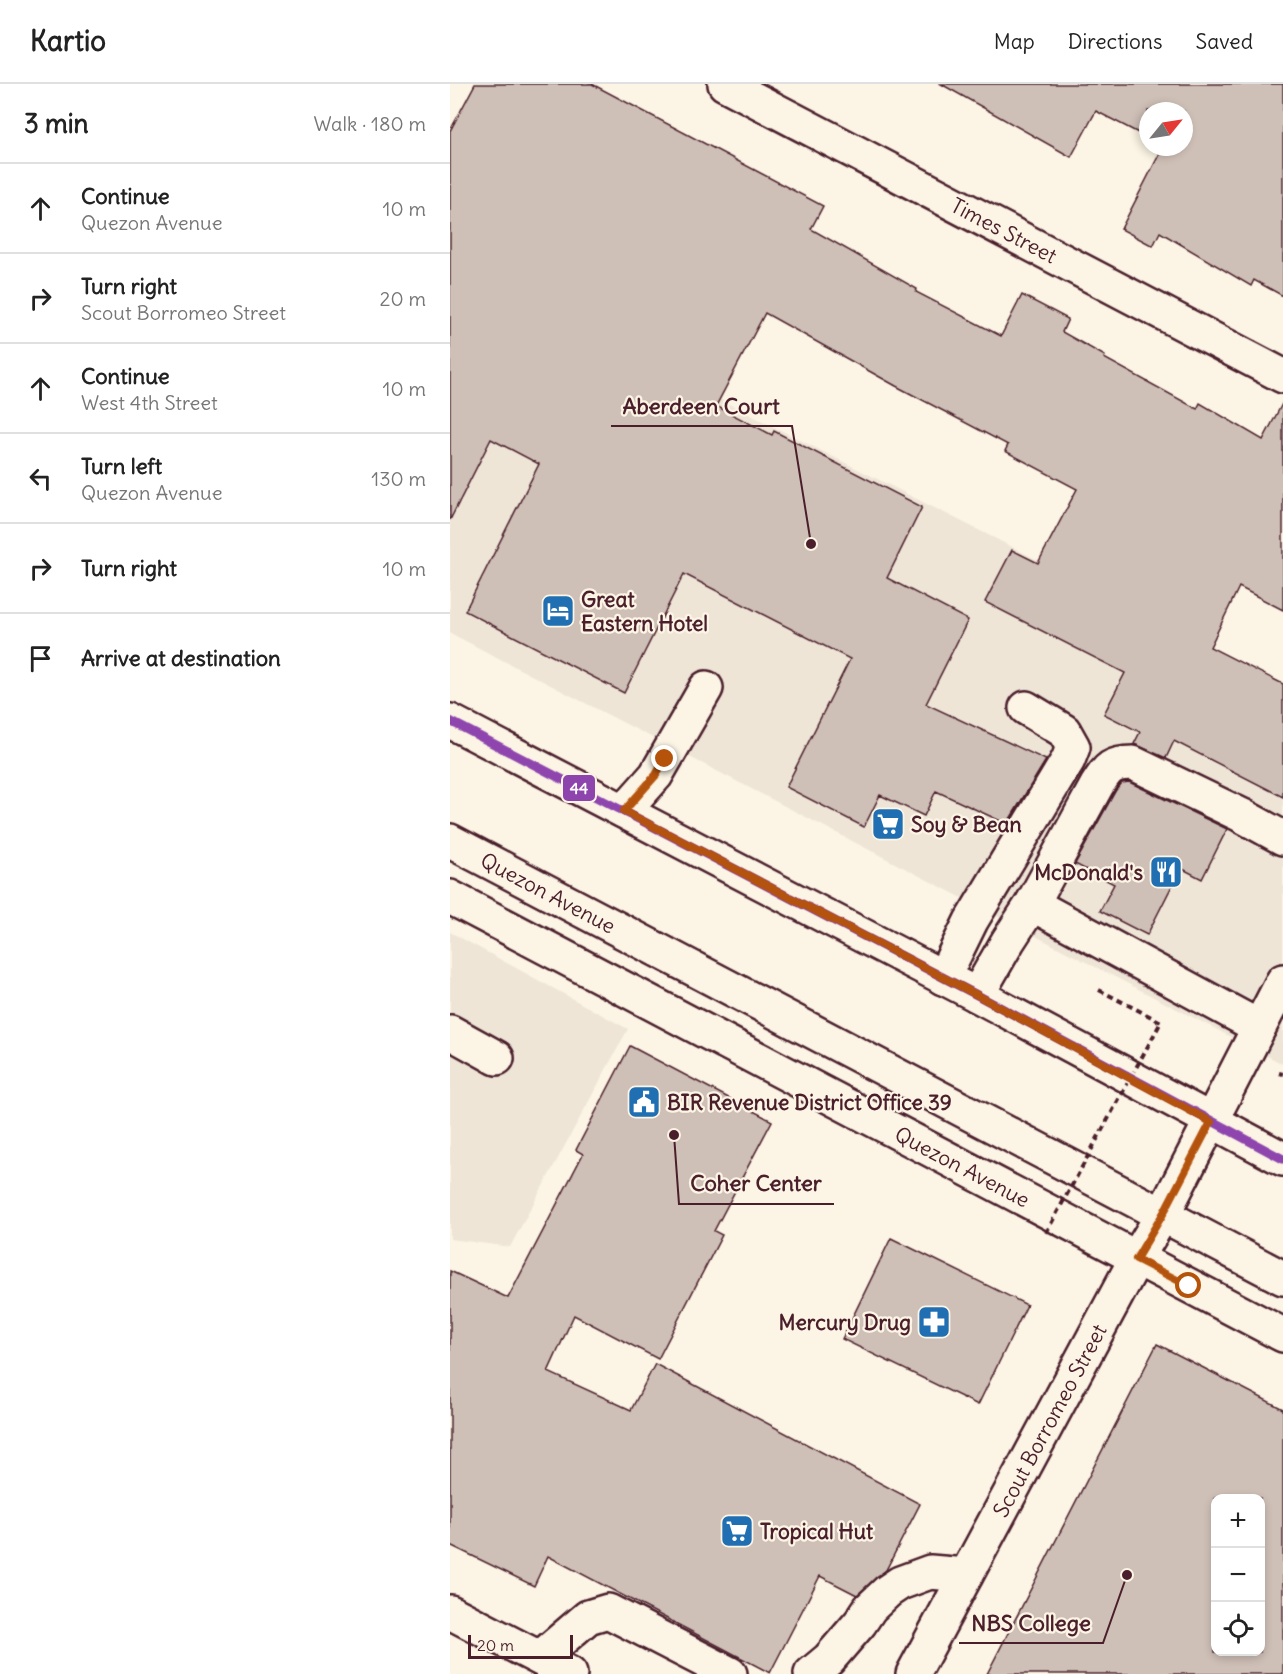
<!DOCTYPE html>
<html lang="en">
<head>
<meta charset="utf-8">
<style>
  :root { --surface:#fff; --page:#f6f6f6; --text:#222; --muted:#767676; --line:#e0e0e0 }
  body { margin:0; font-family:Delius,sans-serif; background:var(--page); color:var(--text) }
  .controls { position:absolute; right:18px; bottom:18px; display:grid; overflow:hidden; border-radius:12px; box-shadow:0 3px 9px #0003 }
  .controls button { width:54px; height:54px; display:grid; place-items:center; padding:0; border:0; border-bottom:2px solid var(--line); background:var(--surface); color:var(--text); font:30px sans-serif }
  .compass { position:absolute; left:689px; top:18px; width:54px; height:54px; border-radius:50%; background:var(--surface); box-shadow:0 3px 9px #0003; rotate:60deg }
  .scale { position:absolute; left:18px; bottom:15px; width:105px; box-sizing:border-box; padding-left:6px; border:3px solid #4a1f2b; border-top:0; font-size:16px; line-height:21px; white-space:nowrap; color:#4a1f2b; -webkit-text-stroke:4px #fcf5e5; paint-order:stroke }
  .stop { position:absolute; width:18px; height:18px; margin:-14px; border:4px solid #b45309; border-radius:50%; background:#fff }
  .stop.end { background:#b45309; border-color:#fff; box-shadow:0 2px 6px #0008 }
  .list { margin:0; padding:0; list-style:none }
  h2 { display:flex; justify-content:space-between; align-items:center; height:78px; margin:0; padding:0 24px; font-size:26px }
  h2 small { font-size:20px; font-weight:400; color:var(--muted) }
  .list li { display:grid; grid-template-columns:39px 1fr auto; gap:18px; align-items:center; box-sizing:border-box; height:90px; padding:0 24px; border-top:2px solid var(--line) }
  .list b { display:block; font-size:22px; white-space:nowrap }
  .list p { margin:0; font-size:20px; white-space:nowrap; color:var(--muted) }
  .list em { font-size:20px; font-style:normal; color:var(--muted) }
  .icon { flex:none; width:33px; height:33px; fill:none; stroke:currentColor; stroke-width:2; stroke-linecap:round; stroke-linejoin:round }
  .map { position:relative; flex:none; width:833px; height:1590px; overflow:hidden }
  header { display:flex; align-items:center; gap:36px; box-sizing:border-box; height:84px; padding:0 30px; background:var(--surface); border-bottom:2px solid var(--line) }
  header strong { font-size:28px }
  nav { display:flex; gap:33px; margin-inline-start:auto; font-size:21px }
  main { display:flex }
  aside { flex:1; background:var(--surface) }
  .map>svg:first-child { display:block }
</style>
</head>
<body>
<header>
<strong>Kartio</strong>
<nav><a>Map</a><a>Directions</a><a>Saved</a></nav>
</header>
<main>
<aside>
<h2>3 min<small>Walk · 180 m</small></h2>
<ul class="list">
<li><svg class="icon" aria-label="ahead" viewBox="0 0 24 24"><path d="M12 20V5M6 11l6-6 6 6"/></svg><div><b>Continue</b><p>Quezon Avenue</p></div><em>10 m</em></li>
<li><svg class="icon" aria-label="right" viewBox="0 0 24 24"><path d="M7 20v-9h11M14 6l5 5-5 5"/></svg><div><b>Turn right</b><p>Scout Borromeo Street</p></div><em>20 m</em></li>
<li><svg class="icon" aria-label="ahead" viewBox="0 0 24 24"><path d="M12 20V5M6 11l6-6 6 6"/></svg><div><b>Continue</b><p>West 4th Street</p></div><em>10 m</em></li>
<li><svg class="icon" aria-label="left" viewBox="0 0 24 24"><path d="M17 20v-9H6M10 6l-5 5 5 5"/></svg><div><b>Turn left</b><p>Quezon Avenue</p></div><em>130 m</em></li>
<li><svg class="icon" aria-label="right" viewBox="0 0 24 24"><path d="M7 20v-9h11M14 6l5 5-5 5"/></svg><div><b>Turn right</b></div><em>10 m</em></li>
<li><svg class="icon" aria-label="arrive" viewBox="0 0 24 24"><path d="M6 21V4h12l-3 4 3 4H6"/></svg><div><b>Arrive at destination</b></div></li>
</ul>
</aside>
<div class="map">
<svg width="833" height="1590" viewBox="0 0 833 1590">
  <rect width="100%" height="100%" fill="#fcf5e5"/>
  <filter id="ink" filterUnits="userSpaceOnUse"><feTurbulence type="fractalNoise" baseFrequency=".0167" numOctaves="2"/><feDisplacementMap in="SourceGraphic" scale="12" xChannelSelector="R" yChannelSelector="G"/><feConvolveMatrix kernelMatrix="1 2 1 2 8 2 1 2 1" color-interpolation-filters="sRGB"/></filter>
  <g filter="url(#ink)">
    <g fill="#eee5d7">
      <path d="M0,179l833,421v380l-833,-431z"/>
      <path d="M0,848l178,97 -118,218 -60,-8z"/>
    </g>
    <g fill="#cfc0b7" stroke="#4a1f2b" stroke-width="1.5" fill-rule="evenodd">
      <path d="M25,0h117l231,122 -12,23 106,60 -1,3 85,44 21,-41 46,24 -6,13 43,24 -1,2 93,51 3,-6 63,37 20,-38v208l-44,-23 -29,60 73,37v113l-109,-56 -8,17 -32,-14 6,-12 -36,-18 21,-41 -140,-71 27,-52 26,13 39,-74 -72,-38 3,-6 -112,-59 -131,-73 -49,93 56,29 2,-4 148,76 -35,71 81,42 -42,84 120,56 -39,64 -71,-33 -12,25 -44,-21 -16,32 -78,-40 64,-128 -166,-85 -60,119 -159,-82 74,-147 -48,-25 -41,81v-389z"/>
      <path d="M491,0h342v212l-29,-16 -3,6 -91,-54 -7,14 -32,-17 42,-82h21v-36h-36v27l-52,-27 -25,46z"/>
      <path d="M679,698l98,47 -25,50 -21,-11 -34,67 -47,-24 14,-27 -39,-20 41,-74 6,-7z"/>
      <path d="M180,962l142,75 -58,110 8,4 -64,124 -84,-44 -26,57 83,38 24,-46 265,140 -34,66 -29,25 -37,-19 -50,97 -222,-117 -14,30 -84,-41v-274l58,27 75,-144 -7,-4z"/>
      <path d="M441,1154l136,67 -49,100 -136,-66z"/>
      <path d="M707,1260l126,65v265h-296zM765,1414h45v154h-45z"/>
    </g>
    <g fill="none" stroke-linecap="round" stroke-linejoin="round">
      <g stroke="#4a1f2b" stroke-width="38">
        <g id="minor">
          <path id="s1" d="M275,0l558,292"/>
          <path d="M174,727l32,-36 50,-87"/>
          <path id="s2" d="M0,813l833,438"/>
          <path d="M582,820l227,123"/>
          <path d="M493,894l28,-57 97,-161 5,-13 -9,-16 -38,-23"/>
          <path d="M527,911l31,-54 24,-37 65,-119c11,-17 14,-22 36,-22l108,52 42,23"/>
          <path d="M0,948l47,26"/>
          <path d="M0,1528l120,62"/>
          <path d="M90,1574l48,-41 20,-6 122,63"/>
          <path d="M361,1590l18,-15 31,-36 10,-15 18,-17 12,-8 30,-11 36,3"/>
          <path id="s3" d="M463,1590l223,-415 27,-45 120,-233"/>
        </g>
      </g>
      <g stroke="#4a1f2b" stroke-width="38">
        <g id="major">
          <path d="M0,637l527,274 306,164"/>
          <path id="s4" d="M0,757l833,437"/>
        </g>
      </g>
      <g stroke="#4a1f2b" stroke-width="4" stroke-dasharray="6 4.5" stroke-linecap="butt">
        <path d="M649,906l62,32"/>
        <path d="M829,989l4,1"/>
      </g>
      <use href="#minor" stroke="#fcf5e5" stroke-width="33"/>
      <use href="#major" stroke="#fcf5e5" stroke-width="33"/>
      <path stroke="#4a1f2b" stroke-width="4" stroke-dasharray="6 4.5" stroke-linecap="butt" d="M596,1149l115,-211"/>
      <g stroke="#fcf5e5" stroke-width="14">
        <path id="bus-1" d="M0,637l527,274 306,164"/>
      </g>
      <use href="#bus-1" stroke="#8e44ad" stroke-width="9"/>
    </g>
  </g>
  <g fill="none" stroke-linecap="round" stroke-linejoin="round" filter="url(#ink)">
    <path stroke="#b45309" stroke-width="8" d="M215,675l-9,16 -32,36 353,184 234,127 -48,92 -27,45 53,27"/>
  </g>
  <defs>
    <g id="hotel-square" transform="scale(1.725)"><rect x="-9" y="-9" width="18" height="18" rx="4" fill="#1f6fb2" stroke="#fcf5e5"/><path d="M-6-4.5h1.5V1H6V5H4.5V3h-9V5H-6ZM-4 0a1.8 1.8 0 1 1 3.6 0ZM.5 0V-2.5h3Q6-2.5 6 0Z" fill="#fff"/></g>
    <g id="supermarket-square" transform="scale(1.725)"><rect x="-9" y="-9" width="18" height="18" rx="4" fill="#1f6fb2" stroke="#fcf5e5"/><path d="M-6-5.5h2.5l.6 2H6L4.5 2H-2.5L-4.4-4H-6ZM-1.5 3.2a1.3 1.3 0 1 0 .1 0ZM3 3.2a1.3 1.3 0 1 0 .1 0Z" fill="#fff"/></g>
    <g id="restaurant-square" transform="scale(1.725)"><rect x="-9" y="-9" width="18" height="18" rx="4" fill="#1f6fb2" stroke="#fcf5e5"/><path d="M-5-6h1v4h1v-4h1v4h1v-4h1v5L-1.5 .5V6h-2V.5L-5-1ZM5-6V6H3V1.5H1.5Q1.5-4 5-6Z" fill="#fff"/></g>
    <g id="civic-square" transform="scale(1.725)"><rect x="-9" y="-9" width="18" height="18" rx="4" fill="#1f6fb2" stroke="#fcf5e5"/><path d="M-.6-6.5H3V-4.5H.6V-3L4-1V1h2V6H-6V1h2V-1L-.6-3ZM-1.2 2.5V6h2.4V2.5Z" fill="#fff"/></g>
    <g id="pharmacy-square" transform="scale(1.725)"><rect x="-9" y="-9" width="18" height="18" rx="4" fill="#1f6fb2" stroke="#fcf5e5"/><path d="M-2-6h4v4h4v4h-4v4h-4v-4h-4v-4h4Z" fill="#fff"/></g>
  </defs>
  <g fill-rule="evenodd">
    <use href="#hotel-square" x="108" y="527"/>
    <use href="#supermarket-square" x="438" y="740"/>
    <use href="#restaurant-square" x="716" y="788"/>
    <use href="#civic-square" x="194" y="1018"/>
    <use href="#pharmacy-square" x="484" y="1238"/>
    <use href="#supermarket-square" x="287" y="1447"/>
  </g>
  <g text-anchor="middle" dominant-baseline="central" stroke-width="4.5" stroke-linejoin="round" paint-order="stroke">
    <g font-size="21" fill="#4a1f2b" stroke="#fcf5e5">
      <text stroke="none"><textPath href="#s1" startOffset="315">Times Street</textPath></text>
      <text stroke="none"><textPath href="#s4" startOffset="111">Quezon Avenue</textPath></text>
      <text stroke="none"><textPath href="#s2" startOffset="579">Quezon Avenue</textPath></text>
      <text stroke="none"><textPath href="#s3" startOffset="288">Scout Borromeo Street</textPath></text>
    </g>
    <g font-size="21" font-weight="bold" fill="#4a1f2b" stroke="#fcf5e5" text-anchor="start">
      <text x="131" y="515">Great<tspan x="131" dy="24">Eastern Hotel</tspan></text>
      <text x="461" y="740">Soy &amp; Bean</text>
      <text x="693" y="788" text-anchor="end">McDonald's</text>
      <text x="217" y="1018">BIR Revenue District Office 39</text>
      <text x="461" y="1238" text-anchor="end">Mercury Drug</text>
      <text x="310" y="1447">Tropical Hut</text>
    </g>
  </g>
  <path fill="none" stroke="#4a1f2b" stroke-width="2" d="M361 460L342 342H161M224 1051L229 1120H384M677 1491L653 1559H509"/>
  <g fill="#4a1f2b" stroke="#fcf5e5" stroke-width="2">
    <circle cx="361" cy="460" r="6"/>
    <circle cx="224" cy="1051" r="6"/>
    <circle cx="677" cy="1491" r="6"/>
  </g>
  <g font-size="22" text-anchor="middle" font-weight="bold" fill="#4a1f2b" stroke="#fcf5e5" stroke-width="4.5" stroke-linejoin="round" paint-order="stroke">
    <text x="251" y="330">Aberdeen Court</text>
    <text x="306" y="1107">Coher Center</text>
    <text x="581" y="1547">NBS College</text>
  </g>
  <rect stroke="#fcf5e5" stroke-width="2" x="112" y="690" width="34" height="28" rx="6" fill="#8e44ad"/>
  <g font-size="16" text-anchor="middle" font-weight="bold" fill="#fff">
    <text x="129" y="710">44</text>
  </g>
</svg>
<div class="controls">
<button>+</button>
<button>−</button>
<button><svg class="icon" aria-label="locate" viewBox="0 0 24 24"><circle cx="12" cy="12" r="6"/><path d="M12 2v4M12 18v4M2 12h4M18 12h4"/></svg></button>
</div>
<svg class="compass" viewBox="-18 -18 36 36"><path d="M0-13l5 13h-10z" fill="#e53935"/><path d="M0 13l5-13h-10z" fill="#767676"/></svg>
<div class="scale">20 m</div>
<div class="stop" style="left:739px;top:1202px"></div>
<div class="stop end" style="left:215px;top:675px"></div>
</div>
</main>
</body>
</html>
